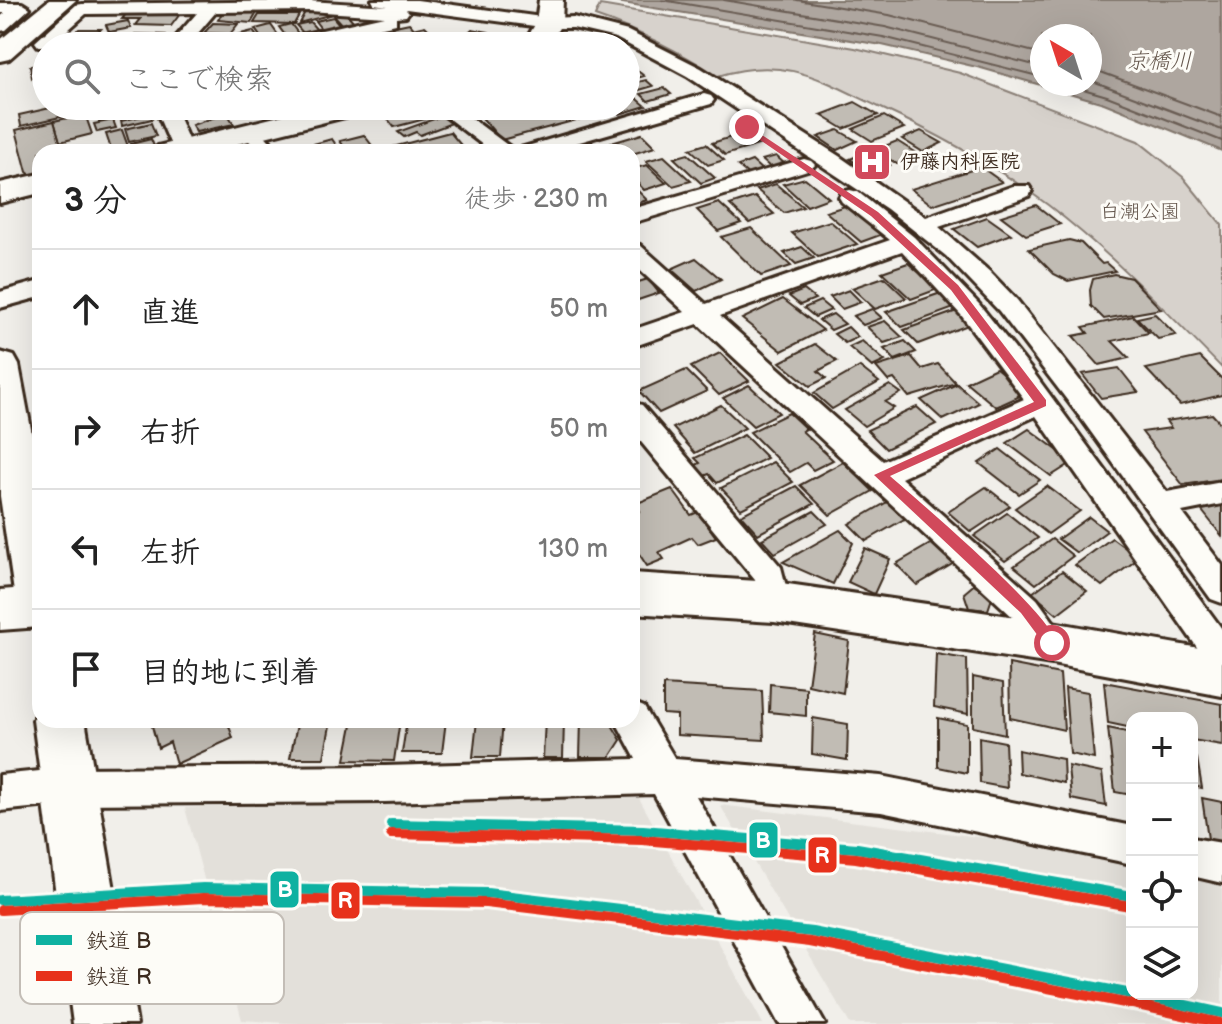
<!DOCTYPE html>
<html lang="ja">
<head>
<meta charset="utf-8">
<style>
  :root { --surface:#fff; --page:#f6f6f6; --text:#222; --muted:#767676; --line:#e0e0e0 }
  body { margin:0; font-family:"Balsamiq Sans","Klee One",sans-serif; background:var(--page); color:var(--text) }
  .controls { position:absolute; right:24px; bottom:24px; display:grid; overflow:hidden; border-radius:16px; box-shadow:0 8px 32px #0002 }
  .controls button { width:72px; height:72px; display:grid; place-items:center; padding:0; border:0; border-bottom:2px solid var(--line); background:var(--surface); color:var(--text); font:40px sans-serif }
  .compass { position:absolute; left:1030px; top:24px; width:72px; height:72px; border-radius:50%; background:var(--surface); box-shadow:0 8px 32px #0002; rotate:321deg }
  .stop { position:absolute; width:24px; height:24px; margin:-18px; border:6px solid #d1495b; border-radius:50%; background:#fff }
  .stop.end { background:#d1495b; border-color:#fff; box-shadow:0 2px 8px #0008 }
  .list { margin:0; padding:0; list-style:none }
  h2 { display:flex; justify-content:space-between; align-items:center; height:104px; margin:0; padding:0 32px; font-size:34px }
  h2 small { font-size:26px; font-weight:400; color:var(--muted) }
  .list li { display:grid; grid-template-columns:52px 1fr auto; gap:24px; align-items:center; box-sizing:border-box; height:120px; padding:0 32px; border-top:2px solid var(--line) }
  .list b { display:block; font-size:30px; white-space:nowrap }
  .list em { font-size:26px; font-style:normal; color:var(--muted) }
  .icon { flex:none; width:44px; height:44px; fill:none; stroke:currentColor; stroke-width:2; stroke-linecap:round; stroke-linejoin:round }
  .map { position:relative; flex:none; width:1222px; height:1024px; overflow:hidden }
  .search { position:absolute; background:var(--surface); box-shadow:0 8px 32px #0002; left:32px; top:32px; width:608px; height:88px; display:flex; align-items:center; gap:20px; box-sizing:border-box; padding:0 28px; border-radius:44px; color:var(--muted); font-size:30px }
  .panel { position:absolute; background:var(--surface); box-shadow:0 8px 32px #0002; left:32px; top:144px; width:608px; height:584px; border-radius:24px }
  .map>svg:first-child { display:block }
</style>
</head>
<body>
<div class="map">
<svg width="1222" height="1024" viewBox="0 0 1222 1024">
  <rect width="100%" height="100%" fill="#f1efea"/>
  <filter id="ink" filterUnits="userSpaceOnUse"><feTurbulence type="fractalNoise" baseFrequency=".0125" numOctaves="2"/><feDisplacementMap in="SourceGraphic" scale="16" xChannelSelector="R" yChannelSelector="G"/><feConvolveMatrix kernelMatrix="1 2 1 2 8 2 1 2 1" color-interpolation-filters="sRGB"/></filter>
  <g filter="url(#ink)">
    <g fill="#e3e0da">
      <path d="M398,798h241l124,226h-463l-58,-4 -57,-212z"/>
      <path d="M720,805l299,37 113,22v130h60v-118l30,6v142h-372z"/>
    </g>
    <path fill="#d7d2cc" stroke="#897e75" stroke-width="2" d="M600,5l255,43 105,25 178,68 45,36 39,48v143c-56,-57 -111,-115 -174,-163 -52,-39 -110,-71 -169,-98 -59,-28 -95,-52 -161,-31 -39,-25 -79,-45 -123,-60z"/>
    <path fill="#aea69f" stroke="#80746b" stroke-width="2" fill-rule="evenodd" d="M604,0h617l1,151 -118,-48 -123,-35 -99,-23zM1042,36h48v48h-48z"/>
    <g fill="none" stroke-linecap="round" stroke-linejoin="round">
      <g stroke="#695c52" stroke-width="2">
        <path d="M662,0l221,37 159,40"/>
        <path d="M724,0l161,27 157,40"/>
        <path d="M797,0l92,15 153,39"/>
        <path d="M1090,68l132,49"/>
        <path d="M1090,80l132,50"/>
        <path d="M1066,84l41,12 115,45"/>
      </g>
    </g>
    <g fill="#c1bcb4" stroke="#3b2a1e" stroke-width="2">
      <path d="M238,11h20l-7,12 -33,-3 4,-7z"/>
      <path d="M325,11l4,4 -30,8 6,-11z"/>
      <path d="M128,12l35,1 17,1 -9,12 -35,-1 5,-6h-19z"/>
      <path d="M345,12l11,12 -12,3 -11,-12z"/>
      <path d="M259,15h40l-5,9 -40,-1z"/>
      <path d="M333,17l7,8 -18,5 -7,-9z"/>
      <path d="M128,21l3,7 -22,4 -3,-7z"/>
      <path d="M310,22l8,9 -14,3 -8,-9z"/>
      <path d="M213,23l25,1 -8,10 -26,-1z"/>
      <path d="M409,23l8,9 -18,5 -8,-10z"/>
      <path d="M291,24l9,12 -12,3 -9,-12z"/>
      <path d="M271,25l7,10 -16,4 -7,-10z"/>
      <path d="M425,26l14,14 -10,2 -13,-14z"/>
      <path d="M79,29h22l-7,7h-22z"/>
      <path d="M472,29l16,3 -11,11 -17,-3z"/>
      <path d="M253,31l9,13 -18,2 -7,-11z"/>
      <path d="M135,34l31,1 -5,8 -32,-1z"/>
      <path d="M202,35l23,2 7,9h-24l-4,-5 -7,-1z"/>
      <path d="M395,35l9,11h-21l-6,-6z"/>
      <path d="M419,35l7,7 -16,4 -7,-8z"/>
      <path d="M70,36l26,1 -6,7 -26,-1z"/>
      <path d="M626,61l18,15 -18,5z"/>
      <path d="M46,63v12l-14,3 -2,-12z"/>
      <path d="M646,80l7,6 -27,8v-9z"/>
      <path d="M664,88l7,6 -23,7 -7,-7z"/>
      <path d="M633,95l13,11 -26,8 -9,-8h15v-9z"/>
      <path d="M855,102l23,13 -34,14 -23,-14z"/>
      <path d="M59,106h12l2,8 -52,12 -2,-11z"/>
      <path d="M188,106h38v1l-34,8z"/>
      <path d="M258,106h19l4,7 -16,4z"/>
      <path d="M399,106h30l8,10 -43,11 -13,-17z"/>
      <path d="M472,106h130l5,6 -106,28z"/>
      <path d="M121,109l2,7 -24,5 -2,-7z"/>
      <path d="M227,113l7,11 -38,8 -4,-7z"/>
      <path d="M85,114l7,20 -32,8 -6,-21z"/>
      <path d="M150,114l2,5 -30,7 -1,-5z"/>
      <path d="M442,116l10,7 -32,12 -4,-3 -12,5 -6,-5z"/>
      <path d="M884,116l20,12 -32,13 -19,-12z"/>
      <path d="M113,120l3,8 -19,4 -3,-8z"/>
      <path d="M54,121l9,31h-23v22l-9,1 -4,-3 -11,-42z"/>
      <path d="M151,123l5,13 -27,6 -4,-13z"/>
      <path d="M122,130l8,22h-18l-6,-18z"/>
      <path d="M838,130l19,11 -20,9 -19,-13z"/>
      <path d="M921,131l21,12 -19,9 -21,-13z"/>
      <path d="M450,132l15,18 -77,2 -3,-3z"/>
      <path d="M744,133l14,12 -33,10 -13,-12z"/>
      <path d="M642,134l13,13 -23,7 -26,-2 -5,-6z"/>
      <path d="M364,135l13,17h-29l-8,-11z"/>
      <path d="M151,139l3,7 -20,5 -3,-7z"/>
      <path d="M332,139l9,13h-44l-2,-3z"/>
      <path d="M591,141l9,9 -49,2z"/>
      <path d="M897,141l22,14 -22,9 -22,-14z"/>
      <path d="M706,144l18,16 -16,5 -18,-16z"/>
      <path d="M869,151l21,14 -19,8 -21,-14z"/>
      <path d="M688,154l27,24 -14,5 -27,-25z"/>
      <path d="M664,156l27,25 -18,5 -27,-25z"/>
      <path d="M776,156l9,8 -14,4 -9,-8z"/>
      <path d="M752,161l11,10 -14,4 -11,-9z"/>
      <path d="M647,165l19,18 -22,7 -12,-13v-8z"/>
      <path d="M981,167l21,15 -70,23 -21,-16z"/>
      <path d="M805,178l24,20 -22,8 -24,-22z"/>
      <path d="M776,184l27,23 -19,6 -27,-23z"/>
      <path d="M632,186h1l14,14 -15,5z"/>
      <path d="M755,197l19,17 -25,9 -19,-18z"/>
      <path d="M719,203l22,20 -23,8 -21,-21z"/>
      <path d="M848,205l35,29 -22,8 -35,-30z"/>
      <path d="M1036,205l24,19 -34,11 -25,-19z"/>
      <path d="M987,217l24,17 -34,13 -23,-18z"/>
      <path d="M830,221l27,23 -39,13 -26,-24z"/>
      <path d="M751,228l40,38 -30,10 -40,-39z"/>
      <path d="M1069,240l12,3 21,21 4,-1 9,8 -47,10 -14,-7 -25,-25z"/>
      <path d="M802,247l12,11 -18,6 -12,-11z"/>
      <path d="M696,258l25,21 -25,12 -25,-22z"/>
      <path d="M908,263l30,26 -27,10 -29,-27z"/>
      <path d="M1114,274l17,4 30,31 -57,10 -13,-13 -1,-16 3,-11z"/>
      <path d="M884,277l22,21 -31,11 -23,-21z"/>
      <path d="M648,279l11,14 -27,9v-18z"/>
      <path d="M804,290l11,9 -15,6 -11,-9z"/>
      <path d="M849,290l12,12 -19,7 -12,-12z"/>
      <path d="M941,293l16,14 -55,20 -16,-15z"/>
      <path d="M783,299l40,31 -41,21 -40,-32z"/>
      <path d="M820,301l11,9 -16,7 -11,-9z"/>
      <path d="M872,309l10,9 -19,7 -10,-9z"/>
      <path d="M957,311l14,13 -53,20 -14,-14z"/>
      <path d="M833,314l12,10 -14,6 -12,-10z"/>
      <path d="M1155,314l21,21 -18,4 -21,-21z"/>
      <path d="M1133,316l16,17 -37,8 17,17 -30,7 -26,-29 15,-3 -5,-6z"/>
      <path d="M885,321l17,16 -18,6 -17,-16z"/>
      <path d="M848,327l10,10 -13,6 -11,-9z"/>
      <path d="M862,341l23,20 -13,6 -23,-20z"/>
      <path d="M905,341l11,11 -21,8 -11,-11z"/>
      <path d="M815,344l22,17 -19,10 8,7 -16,8 -30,-24z"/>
      <path d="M720,353l29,28 -30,14 -28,-28z"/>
      <path d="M911,356l11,13 16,-5 18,19 -47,14 -15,-18 -6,2 -12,-14z"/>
      <path d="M1200,357l22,22v16l-42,10 -34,-36z"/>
      <path d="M860,367l19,15 -47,27 -18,-16z"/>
      <path d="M996,368l20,16 2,13 -22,10 -30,-25z"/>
      <path d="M1119,368l19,24 -37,6 -19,-24z"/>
      <path d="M686,370l21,21 -48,22 -20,-22z"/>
      <path d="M957,384l22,19 -36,17 -22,-20z"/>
      <path d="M749,385l30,28 -26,13 -30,-28z"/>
      <path d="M890,385l11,8 -16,9 9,6 -30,18 -19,-16z"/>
      <path d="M721,405l24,23 -50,25 -22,-25z"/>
      <path d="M917,407l19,17 -50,25 -19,-19z"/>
      <path d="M789,413l17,16 -4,2 31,29 -20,10 -7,-7 -16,9 -40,-40z"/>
      <path d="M1212,414l10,11v54l-39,6 -41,-53 29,-4 -5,-7z"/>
      <path d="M1029,429l44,33 -22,14 -44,-33z"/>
      <path d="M744,435l23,23 -50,25 -8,-9 -5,2 -10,-10 6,-3 -5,-5z"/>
      <path d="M1000,449l40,31 -21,14 -40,-31z"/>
      <path d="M773,462l20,20 -52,27 -20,-21z"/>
      <path d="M843,462l30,29 -43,24 -30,-30z"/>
      <path d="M796,486l18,18 -56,30 -17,-19z"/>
      <path d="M1047,486l33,25 -32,23 -33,-26z"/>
      <path d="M986,487l24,19 -39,26 -23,-20z"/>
      <path d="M672,489l19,26 7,-3 18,25 -18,7 -6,-7 -33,15 5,7 -17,7 -15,-23v-28l8,-4 -5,-7z"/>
      <path d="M889,501l17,17 -40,23 -17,-17z"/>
      <path d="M1222,503v33l-23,-29z"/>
      <path d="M814,511l13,13 -52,29 -13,-14z"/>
      <path d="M1007,513l31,25 -33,23 -31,-25z"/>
      <path d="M1089,517l18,14 -30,22 -19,-14z"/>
      <path d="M840,530l13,13 -20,41 -50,-22z"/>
      <path d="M1112,538l27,20 -37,28 -27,-21z"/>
      <path d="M1052,539l21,17 -37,28 -22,-18z"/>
      <path d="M932,543l22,20 -37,22 -21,-21z"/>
      <path d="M865,548l25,11 -16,35 -26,-12z"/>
      <path d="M1062,571l25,20 -30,23 -25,-21z"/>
      <path d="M977,582l16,13 -5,15 -19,-2 -5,-15z"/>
      <path d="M815,634l34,7 -6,52 -35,-8z"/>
      <path d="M936,654l31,5 1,55 -34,-7z"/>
      <path d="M1009,664l51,10 4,56 -54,-12z"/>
      <path d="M973,677l30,6 2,51 -32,-7z"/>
      <path d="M1104,682l118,22v41l-30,-5v-22h-60v10l-24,-5z"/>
      <path d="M770,684l36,4v28l-37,-4z"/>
      <path d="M663,685l99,6 2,49 -87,-5v-20l-14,-1z"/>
      <path d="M1065,688l23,4 6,67 -24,-5z"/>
      <path d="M813,718l35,6 -1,36 -35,-6z"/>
      <path d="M938,718l29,6v49l-29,-6z"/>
      <path d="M167,720h60l6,18 -57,26 -6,-22 -12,6 -6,-22z"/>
      <path d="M298,720h33l-7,38h-34z"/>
      <path d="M353,720h47l-6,41 -49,-1z"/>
      <path d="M407,720h39l-4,33h-40z"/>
      <path d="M477,720h26l-3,37h-27z"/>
      <path d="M545,720h19l-1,38h-20z"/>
      <path d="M581,720h28l12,20 -11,17h-30z"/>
      <path d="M1108,728l24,5v62l-17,-3z"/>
      <path d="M979,737l26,5 2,46 -27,-5z"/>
      <path d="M1018,750l45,9 1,24 -45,-10z"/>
      <path d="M1192,757l5,1 5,30 -10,-2z"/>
      <path d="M1068,766l34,7 4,33 -35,-7z"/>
      <path d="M1202,798l20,4v40l-14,-3z"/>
    </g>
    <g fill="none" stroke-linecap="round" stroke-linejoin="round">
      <g stroke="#3b2a1e" stroke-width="6">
        <g id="street">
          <path d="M372,0h45l132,18 24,-1 55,14 73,37 138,88 87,61 87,-31h16l3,5 -3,5 -90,31 51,45 27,28 150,192 55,-10v22l-40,8 40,53v38l-11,-4 -128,-178 -84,-110 -53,-55 -59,-47 -200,-133 -71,-38 -43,-10h-24l-143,-19 3,3 -3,4 -10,1v7l-97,22h-33l3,-4 115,-26 -75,-5 -93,1 -29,34h-19l29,-33 -111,1 -36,32h-12l-3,-4 41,-37 6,-1 227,-3 79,5 -14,-2z"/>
          <path d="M0,3h22l8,5 -24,22 -6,1v-14l5,-4h-5z"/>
          <path d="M704,94l7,2 3,4 -3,4 -166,48h-53l-60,-46h23l59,44z"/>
          <path d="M154,106h20l18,43 -2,3h-16z"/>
          <path d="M251,126l7,2 22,24h-21l-18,-20z"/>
          <path d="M804,159l7,2 4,4 -4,4 -179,54v-14z"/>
          <path d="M850,190l8,2 56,45 65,67 51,64 192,261v42l-12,-5 -174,-250 -135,62 136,121 32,44 -5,10c-26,9 -36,-16 -49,-34l-317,-295 -66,23v-17l53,-18 -53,-49v-20l8,2 66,59 184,-64 -48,-38 -3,-5 3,-5zM902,251l59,64 63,84 -141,62 -163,-145z"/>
          <path d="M40,281v16l-40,11v-16z"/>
          <path d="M632,402l10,3 139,162 9,35 -5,10 -11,4 -11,-4 -8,-32 -123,-149z"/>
          <path d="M632,702l12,5 31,52 206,17 251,50v38l-251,-52 -185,-16 129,228h-46l-125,-230 -269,8 -316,2 -69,7v-36l69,-7 316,-2 251,-7 -21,-39h17z"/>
          <path d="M1192,838l30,5v40l-30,-7z"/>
        </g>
      </g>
      <g stroke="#3b2a1e" stroke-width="6">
        <g id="secondary">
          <path d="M539,0h24l-1,23 -14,23h-26l14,-23z"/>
          <path d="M320,106h49l-4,6 -160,40h-51l4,-6z"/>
          <path d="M40,174v19l-40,10v-20z"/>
          <path d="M632,573l142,9 278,40 170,30v44l-170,-32 -278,-42 -142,-9z"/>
          <path d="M40,587v40l-40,3v-40z"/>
        </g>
      </g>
      <g stroke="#3b2a1e" stroke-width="6">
        <g id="primary">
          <path d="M49,0h27l-67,59 -9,2v-21z"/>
          <path d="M0,352l14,4 5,9 21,112v149l-17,-6 -7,-14 -16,-110z"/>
          <path d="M40,705v15h45l52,304h-64l-40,-304z"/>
        </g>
      </g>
      <use href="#street" fill="#fdfcf7" fill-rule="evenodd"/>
      <use href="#secondary" fill="#fdfcf7" fill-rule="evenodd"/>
      <use href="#primary" fill="#fdfcf7" fill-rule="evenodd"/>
      <g stroke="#fdfcf7" stroke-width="16">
        <g id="rail-1">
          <path d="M391,824l252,6 214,18 275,48"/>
          <path d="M0,900l203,-12 284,5 325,39 320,62"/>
          <path d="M1135,994l87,19"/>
        </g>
      </g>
      <g stroke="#fdfcf7" stroke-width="16">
        <g id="rail-2">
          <path d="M391,834l251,6 214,18 274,48"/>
          <path d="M1,910l202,-12 283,5 324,39 320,62"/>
          <path d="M1133,1004l87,19"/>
        </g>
      </g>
      <use href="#rail-1" stroke="#0eb1a1" stroke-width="10"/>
      <use href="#rail-2" stroke="#e7311b" stroke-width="10"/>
    </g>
  </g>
  <path fill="#d1495b" d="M747,125l131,87 80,73 88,115v6l-156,70c25,22 174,148 167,172h-10l-26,-35 -147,-138 160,-73 -83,-112 -80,-74 -127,-87z"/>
  <defs>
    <g id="hospital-square" transform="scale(2)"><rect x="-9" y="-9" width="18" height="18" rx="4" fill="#d1495b" stroke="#fdfcf7"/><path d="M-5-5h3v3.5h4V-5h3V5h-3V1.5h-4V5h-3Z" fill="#fff"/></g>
  </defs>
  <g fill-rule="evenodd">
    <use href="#hospital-square" x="872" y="162"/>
  </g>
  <g text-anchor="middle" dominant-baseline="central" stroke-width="6" stroke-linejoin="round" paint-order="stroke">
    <g font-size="20" font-weight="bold" fill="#3b2a1e" stroke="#fdfcf7" text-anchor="start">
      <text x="900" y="162">伊藤内科医院</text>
    </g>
    <g font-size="20" fill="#62544a" stroke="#fdfcf7">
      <text x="1140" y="212">白潮公園</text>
    </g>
    <g font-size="22" font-style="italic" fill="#63554b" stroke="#fdfcf7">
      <text x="1159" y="61">京橋川</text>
    </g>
  </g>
  <rect x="20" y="912" width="264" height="92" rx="12" fill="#fdfcf7" stroke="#c3bdb6" stroke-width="2"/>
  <rect x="36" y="935" width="36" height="10" fill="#0eb1a1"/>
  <rect x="36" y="971" width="36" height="10" fill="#e7311b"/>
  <g font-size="22" fill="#3b2a1e">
    <text x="86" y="948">鉄道 B</text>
    <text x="86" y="984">鉄道 R</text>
  </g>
  <g stroke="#fdfcf7" stroke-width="3">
    <rect x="748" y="821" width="31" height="38" rx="8" fill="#0eb1a1"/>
    <rect x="807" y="836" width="31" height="38" rx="8" fill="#e7311b"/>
    <rect x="269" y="870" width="31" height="39" rx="8" fill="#0eb1a1"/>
    <rect x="330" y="881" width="31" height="39" rx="8" fill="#e7311b"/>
  </g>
  <g font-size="22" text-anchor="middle" font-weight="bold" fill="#fff">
    <text x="763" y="848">B</text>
    <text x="822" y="863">R</text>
    <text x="285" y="897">B</text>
    <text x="345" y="908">R</text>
  </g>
</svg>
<div class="controls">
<button>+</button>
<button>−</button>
<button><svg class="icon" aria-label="locate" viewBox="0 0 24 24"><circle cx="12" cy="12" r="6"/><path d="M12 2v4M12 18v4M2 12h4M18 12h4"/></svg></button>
<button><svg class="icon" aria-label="layers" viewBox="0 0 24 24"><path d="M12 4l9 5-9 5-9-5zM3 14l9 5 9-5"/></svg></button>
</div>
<svg class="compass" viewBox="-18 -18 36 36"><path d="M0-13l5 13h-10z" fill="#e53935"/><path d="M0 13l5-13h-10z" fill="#767676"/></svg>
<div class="stop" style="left:1052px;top:643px"></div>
<div class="stop end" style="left:747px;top:127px"></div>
<div class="search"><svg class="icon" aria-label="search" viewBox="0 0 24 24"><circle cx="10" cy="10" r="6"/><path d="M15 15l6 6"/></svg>ここで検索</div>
<section class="panel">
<h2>3 分<small>徒歩 · 230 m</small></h2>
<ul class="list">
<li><svg class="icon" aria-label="ahead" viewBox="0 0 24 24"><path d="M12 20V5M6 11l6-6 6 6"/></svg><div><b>直進</b></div><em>50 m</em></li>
<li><svg class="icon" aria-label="right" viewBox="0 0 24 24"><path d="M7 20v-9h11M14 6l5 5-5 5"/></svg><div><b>右折</b></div><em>50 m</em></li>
<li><svg class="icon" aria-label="left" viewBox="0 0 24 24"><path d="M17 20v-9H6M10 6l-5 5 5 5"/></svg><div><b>左折</b></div><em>130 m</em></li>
<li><svg class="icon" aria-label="arrive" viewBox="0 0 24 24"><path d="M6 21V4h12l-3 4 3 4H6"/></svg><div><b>目的地に到着</b></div></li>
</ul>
</section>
</div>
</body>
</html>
